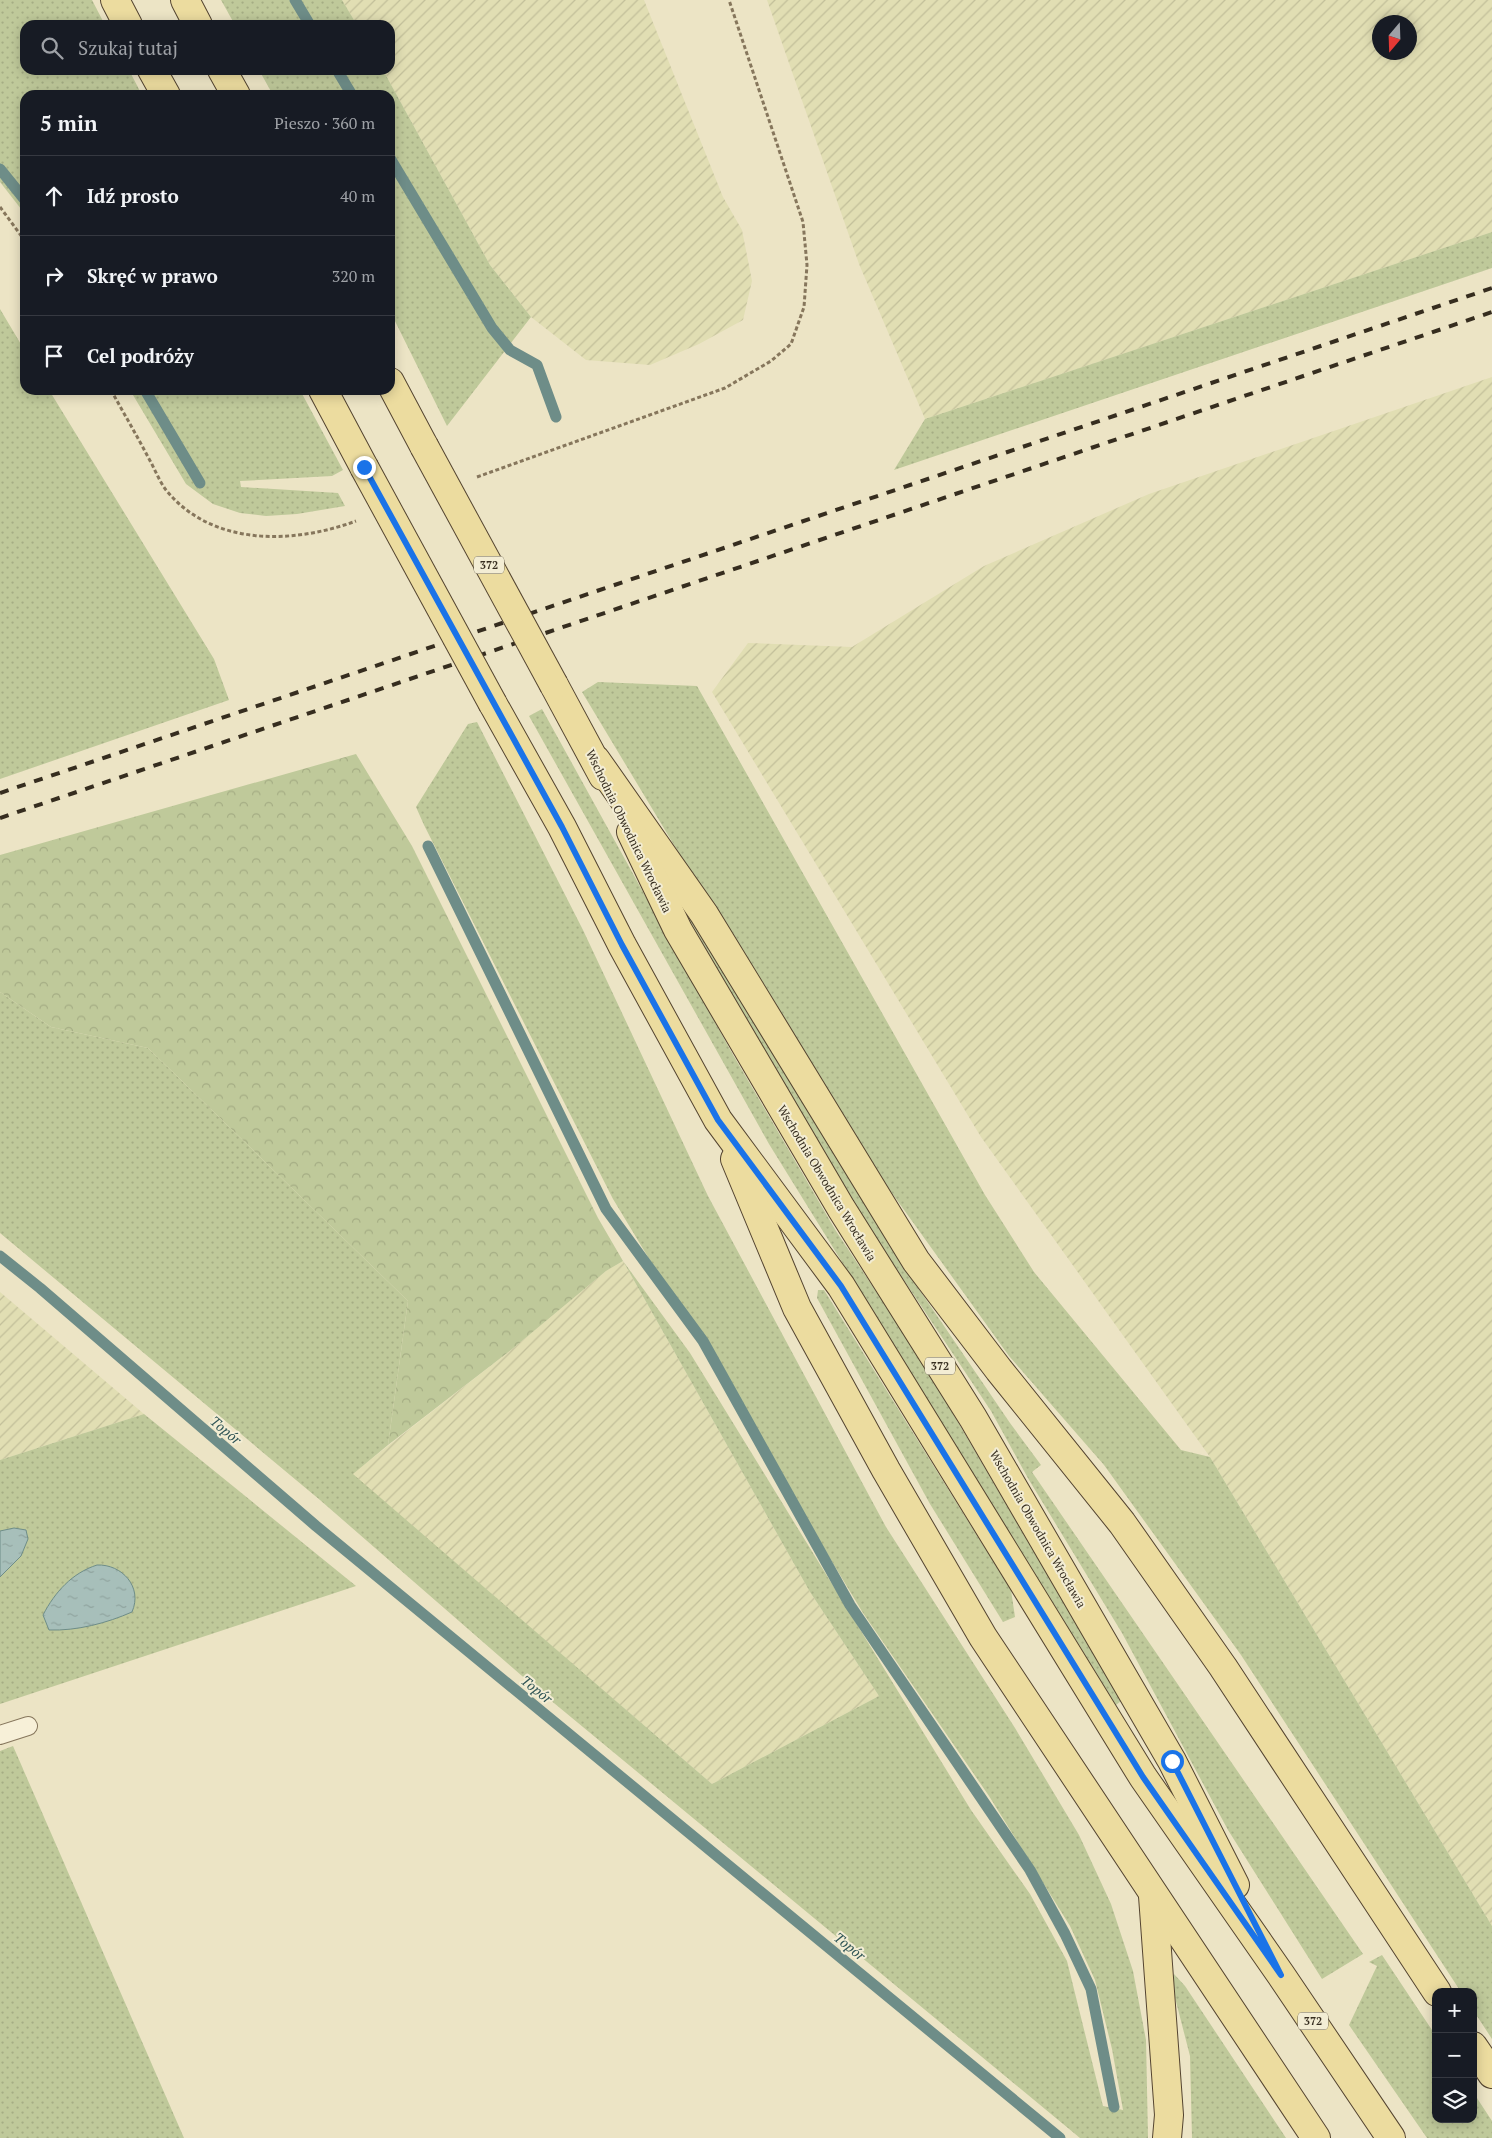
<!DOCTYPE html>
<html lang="pl">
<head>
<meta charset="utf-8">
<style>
  :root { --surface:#171b24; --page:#20242c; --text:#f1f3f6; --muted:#9ea1a6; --line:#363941 }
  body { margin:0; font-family:"PT Serif",serif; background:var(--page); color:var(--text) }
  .controls { position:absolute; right:15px; bottom:15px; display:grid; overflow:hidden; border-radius:10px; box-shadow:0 2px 12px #0003 }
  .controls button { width:45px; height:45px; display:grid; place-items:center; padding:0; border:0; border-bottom:1px solid var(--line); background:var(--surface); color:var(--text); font:25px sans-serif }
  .compass { position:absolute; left:1372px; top:15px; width:45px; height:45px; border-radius:50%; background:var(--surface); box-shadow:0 2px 12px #0003; rotate:199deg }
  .stop { position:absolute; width:15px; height:15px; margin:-11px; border:4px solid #1a73e8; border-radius:50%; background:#fff }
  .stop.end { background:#1a73e8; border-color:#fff; box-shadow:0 1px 5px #0008 }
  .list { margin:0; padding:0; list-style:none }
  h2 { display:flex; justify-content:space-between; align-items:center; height:65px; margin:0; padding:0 20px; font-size:21px }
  h2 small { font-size:16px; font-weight:400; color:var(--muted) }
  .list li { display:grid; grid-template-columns:32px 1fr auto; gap:15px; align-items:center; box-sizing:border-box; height:80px; padding:0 20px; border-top:1px solid var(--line) }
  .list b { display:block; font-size:19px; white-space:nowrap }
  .list em { font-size:16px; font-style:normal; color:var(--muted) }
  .icon { flex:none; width:28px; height:28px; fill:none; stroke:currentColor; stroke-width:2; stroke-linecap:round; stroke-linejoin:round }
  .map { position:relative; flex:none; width:1492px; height:2138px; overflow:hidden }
  .search { position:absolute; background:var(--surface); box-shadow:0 2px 12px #0003; left:20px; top:20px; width:375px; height:55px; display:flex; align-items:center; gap:12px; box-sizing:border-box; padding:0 18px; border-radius:15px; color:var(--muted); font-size:19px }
  .panel { position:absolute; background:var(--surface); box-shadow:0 2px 12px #0003; left:20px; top:90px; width:375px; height:305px; border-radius:15px }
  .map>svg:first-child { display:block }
</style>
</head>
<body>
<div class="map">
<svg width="1492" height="2138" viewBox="0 0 1492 2138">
  <defs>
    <pattern id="farmland-furrows" width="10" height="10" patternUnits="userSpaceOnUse" patternTransform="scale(1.25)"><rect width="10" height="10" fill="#e1deb3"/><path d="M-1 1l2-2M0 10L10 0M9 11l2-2" fill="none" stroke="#c2bf9a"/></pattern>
    <pattern id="grass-dots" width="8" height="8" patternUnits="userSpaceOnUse" patternTransform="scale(1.25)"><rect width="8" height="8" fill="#bfc99a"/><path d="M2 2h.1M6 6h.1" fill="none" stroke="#a5ad84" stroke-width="1.8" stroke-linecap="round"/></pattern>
    <pattern id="forest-crowns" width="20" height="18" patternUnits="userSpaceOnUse" patternTransform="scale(1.25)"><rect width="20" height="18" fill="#bfc99a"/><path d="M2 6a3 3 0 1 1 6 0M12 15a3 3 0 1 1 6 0" fill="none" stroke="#a5ad84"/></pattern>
    <pattern id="water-ripples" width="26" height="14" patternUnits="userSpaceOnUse" patternTransform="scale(1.25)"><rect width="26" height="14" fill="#a7bfba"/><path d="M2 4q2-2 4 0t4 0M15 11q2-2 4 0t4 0" fill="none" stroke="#90a49f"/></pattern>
  </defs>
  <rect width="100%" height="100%" fill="#ece4c5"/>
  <g fill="url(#farmland-furrows)" fill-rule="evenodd">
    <path d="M342,0h302l79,197 19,33 10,51 -9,39 -44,24 -49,21 -64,-5 -55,-43 -41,-52 -107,-195h7v-45h-33z"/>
    <path d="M767,0h725v232l-567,187 -66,-155zM1380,22h30v30h-30z"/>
    <path d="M1492,377v1549l-282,-469 -229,-320 -269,-445 36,-49 104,4 132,-81 165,-72z"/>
    <path d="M623,1261l187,331 69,104 -167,88 -360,-310 159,-124 95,-79z"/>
    <path d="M0,1292l144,122 -144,46z"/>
  </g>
  <g fill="url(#grass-dots)">
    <path d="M0,0h92l13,25h-80v45h104l13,25h-117v119l-25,-32z"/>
    <path d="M221,0h121l15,25h-122z"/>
    <path d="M259,70h124l107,195 41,52 -84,109 -57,-115v-216h-117z"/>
    <path d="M1492,232v36l-598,202 31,-51z"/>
    <path d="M0,309l25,42v39h24l165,269 15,41 -229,79z"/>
    <path d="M130,390h170l43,80 -11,6 -92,5 1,6 97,6 7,13 -48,8 -31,2 -26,-3 -27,-9 -27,-20z"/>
    <path d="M598,682l99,4 288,509 49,77 147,178 29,7 282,469v113l-19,-29v-18h-12l-220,-337 -137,-190 -95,-109 -120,-167 -215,-344 -92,-153z"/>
    <path d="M542,709l190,344 104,178 88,133 197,337 -5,4 -347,-561 -240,-428z"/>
    <path d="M477,722l106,208 125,266 178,331 129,201 64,107 32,69 22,67 13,69 2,98h-68l-543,-449 -217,-189 -320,-267v-241l51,35 97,21 260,253 -20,144 -35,29 359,310 167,-88 -69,-104 -187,-331 67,92 281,457 59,84 37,67 36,145 20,4 -11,-61 -17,-69 -25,-54 -81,-130 -126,-183 -250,-414 -189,-374 -8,-18 52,-83z"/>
    <path d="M692,916l199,332 119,175 31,42 -9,7 331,482 -41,25 -94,-149 -106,-197 -93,-153 -38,-69 -147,-221 -155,-271z"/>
    <path d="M818,1290h6l187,300 4,27 -12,5 -73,-118 -113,-206z"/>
    <path d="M144,1414l212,172 -356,118v-244z"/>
    <path d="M13,1746l171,392h-184v-387z"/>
    <path d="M1382,1955l54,81v83h37v-27l19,29v17h-65l-78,-113 28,-59 -8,-4z"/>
    <path d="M1174,1974l11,12 101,152h-94l-2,-82 -19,-74z"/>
  </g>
  <path fill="url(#forest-crowns)" d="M356,754l56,92 186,372 25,43 -17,10 -95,79 -123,95 20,-144 -260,-253 -97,-21 -51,-35v-137z"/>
  <g fill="url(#water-ripples)" stroke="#6e8d88">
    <path d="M14,1528l12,2 2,9 -7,17 -21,21v-46z"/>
    <path d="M97,1565c25,-1 46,22 35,47 -25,11 -55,19 -83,18l-6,-15c12,-23 29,-42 54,-50z"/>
  </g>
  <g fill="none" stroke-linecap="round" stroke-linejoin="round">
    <g stroke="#6e8d88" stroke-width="11">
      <path d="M295,0l15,25"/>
      <path d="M337,70l15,25"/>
      <path d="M390,158l102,170 18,22 27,15 19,52"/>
      <path d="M0,169l25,31"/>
      <path d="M145,390l55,93"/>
      <path d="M428,846l178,363 97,132 147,264 180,265 35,64 26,55 23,118"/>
      <path d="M0,1256l40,32 276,238 744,612"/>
    </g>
    <g stroke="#86765c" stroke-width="20">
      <path id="service" d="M0,1735l28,-9"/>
    </g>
    <g stroke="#544430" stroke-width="30">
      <g id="primary">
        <path d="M115,0l13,25"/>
        <path d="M185,0l13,25"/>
        <path d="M152,70l14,25"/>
        <path d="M222,70l14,25"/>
        <path d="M390,382l34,64"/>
        <path d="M323,390l41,77"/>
        <path d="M554,685l49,91"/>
        <path d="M493,704l69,123 60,118 96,175 123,166 302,491 138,198 110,163"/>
        <path d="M596,760l108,154 212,347 83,109 123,153 101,144 214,325"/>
        <path d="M631,832l47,98 163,278 132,210 199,343 63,124"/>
        <path d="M735,1159l62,149 89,162 97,167 333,501"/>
        <path d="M1153,1896l16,219 -2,23"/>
        <path d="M1473,2046l19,28"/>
      </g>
    </g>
    <g stroke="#86765c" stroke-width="3" stroke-dasharray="4 2.5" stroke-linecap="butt">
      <path d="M0,207l25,34"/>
      <path d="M111,390c12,22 25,44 37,67 6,10 11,24 18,33 46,57 128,54 190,31"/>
      <path d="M477,477l248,-89 46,-27 20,-17 13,-37 3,-42 -4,-43 -74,-222"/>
    </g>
    <use href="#service" stroke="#f7f0d8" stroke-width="18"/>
    <use href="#primary" stroke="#ecdc9f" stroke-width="28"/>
    <g stroke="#362d1f" stroke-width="4" stroke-dasharray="9 9" stroke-linecap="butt">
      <path d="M0,793l1492,-505"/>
      <path d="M0,818l1492,-506"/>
    </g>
    <g stroke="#544430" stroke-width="30" stroke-linecap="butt">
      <g id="primary-bridge">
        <path d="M424,446l130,239"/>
        <path d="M364,467l129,237"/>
      </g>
    </g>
    <use href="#primary-bridge" stroke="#ecdc9f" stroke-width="28"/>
  </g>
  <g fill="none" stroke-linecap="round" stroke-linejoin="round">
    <path stroke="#1a73e8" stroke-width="6" d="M364,467l198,360 60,118 96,175 123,166 302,491 138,198 -109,-214"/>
  </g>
  <g text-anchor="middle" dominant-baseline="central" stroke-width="4" stroke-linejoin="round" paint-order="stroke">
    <g fill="#f3edd4" stroke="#6f6755" stroke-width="1">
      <rect x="474" y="556.5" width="30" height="17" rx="4"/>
      <rect x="925" y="1357.5" width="30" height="17" rx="4"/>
      <rect x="1298" y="2012.5" width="30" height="17" rx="4"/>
    </g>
    <g font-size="11" font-weight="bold" fill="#362d1f">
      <text x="489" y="565">372</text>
      <text x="940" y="1366">372</text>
      <text x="1313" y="2021">372</text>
    </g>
    <g font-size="12" fill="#362d1f" stroke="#f3edd4">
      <text transform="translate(629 831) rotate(64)">Wschodnia Obwodnica Wrocławia</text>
      <text transform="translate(827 1183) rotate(59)">Wschodnia Obwodnica Wrocławia</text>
      <text transform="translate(1038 1529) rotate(60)">Wschodnia Obwodnica Wrocławia</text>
    </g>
    <g font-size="14" font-style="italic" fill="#2f5455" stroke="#f3edd4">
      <text transform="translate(226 1430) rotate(40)">Topór</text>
      <text transform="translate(537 1689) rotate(39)">Topór</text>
      <text transform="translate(850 1946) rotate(39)">Topór</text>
    </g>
  </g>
</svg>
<div class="controls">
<button>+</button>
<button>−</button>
<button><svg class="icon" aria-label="layers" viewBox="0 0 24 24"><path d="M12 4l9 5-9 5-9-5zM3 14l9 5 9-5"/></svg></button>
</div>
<svg class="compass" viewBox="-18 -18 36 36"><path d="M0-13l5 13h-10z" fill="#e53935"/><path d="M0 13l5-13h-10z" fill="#9ea1a6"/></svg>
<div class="stop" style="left:1172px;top:1761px"></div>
<div class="stop end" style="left:364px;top:467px"></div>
<div class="search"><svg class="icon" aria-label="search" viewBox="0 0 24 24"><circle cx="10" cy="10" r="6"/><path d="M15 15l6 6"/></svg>Szukaj tutaj</div>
<section class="panel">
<h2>5 min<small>Pieszo · 360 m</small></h2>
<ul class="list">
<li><svg class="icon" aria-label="ahead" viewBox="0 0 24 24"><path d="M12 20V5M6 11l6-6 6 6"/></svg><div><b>Idź prosto</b></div><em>40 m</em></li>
<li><svg class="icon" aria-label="right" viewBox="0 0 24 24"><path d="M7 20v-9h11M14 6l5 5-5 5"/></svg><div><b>Skręć w prawo</b></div><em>320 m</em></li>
<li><svg class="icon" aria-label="arrive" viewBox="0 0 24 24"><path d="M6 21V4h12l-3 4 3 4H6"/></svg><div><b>Cel podróży</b></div></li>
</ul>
</section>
</div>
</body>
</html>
